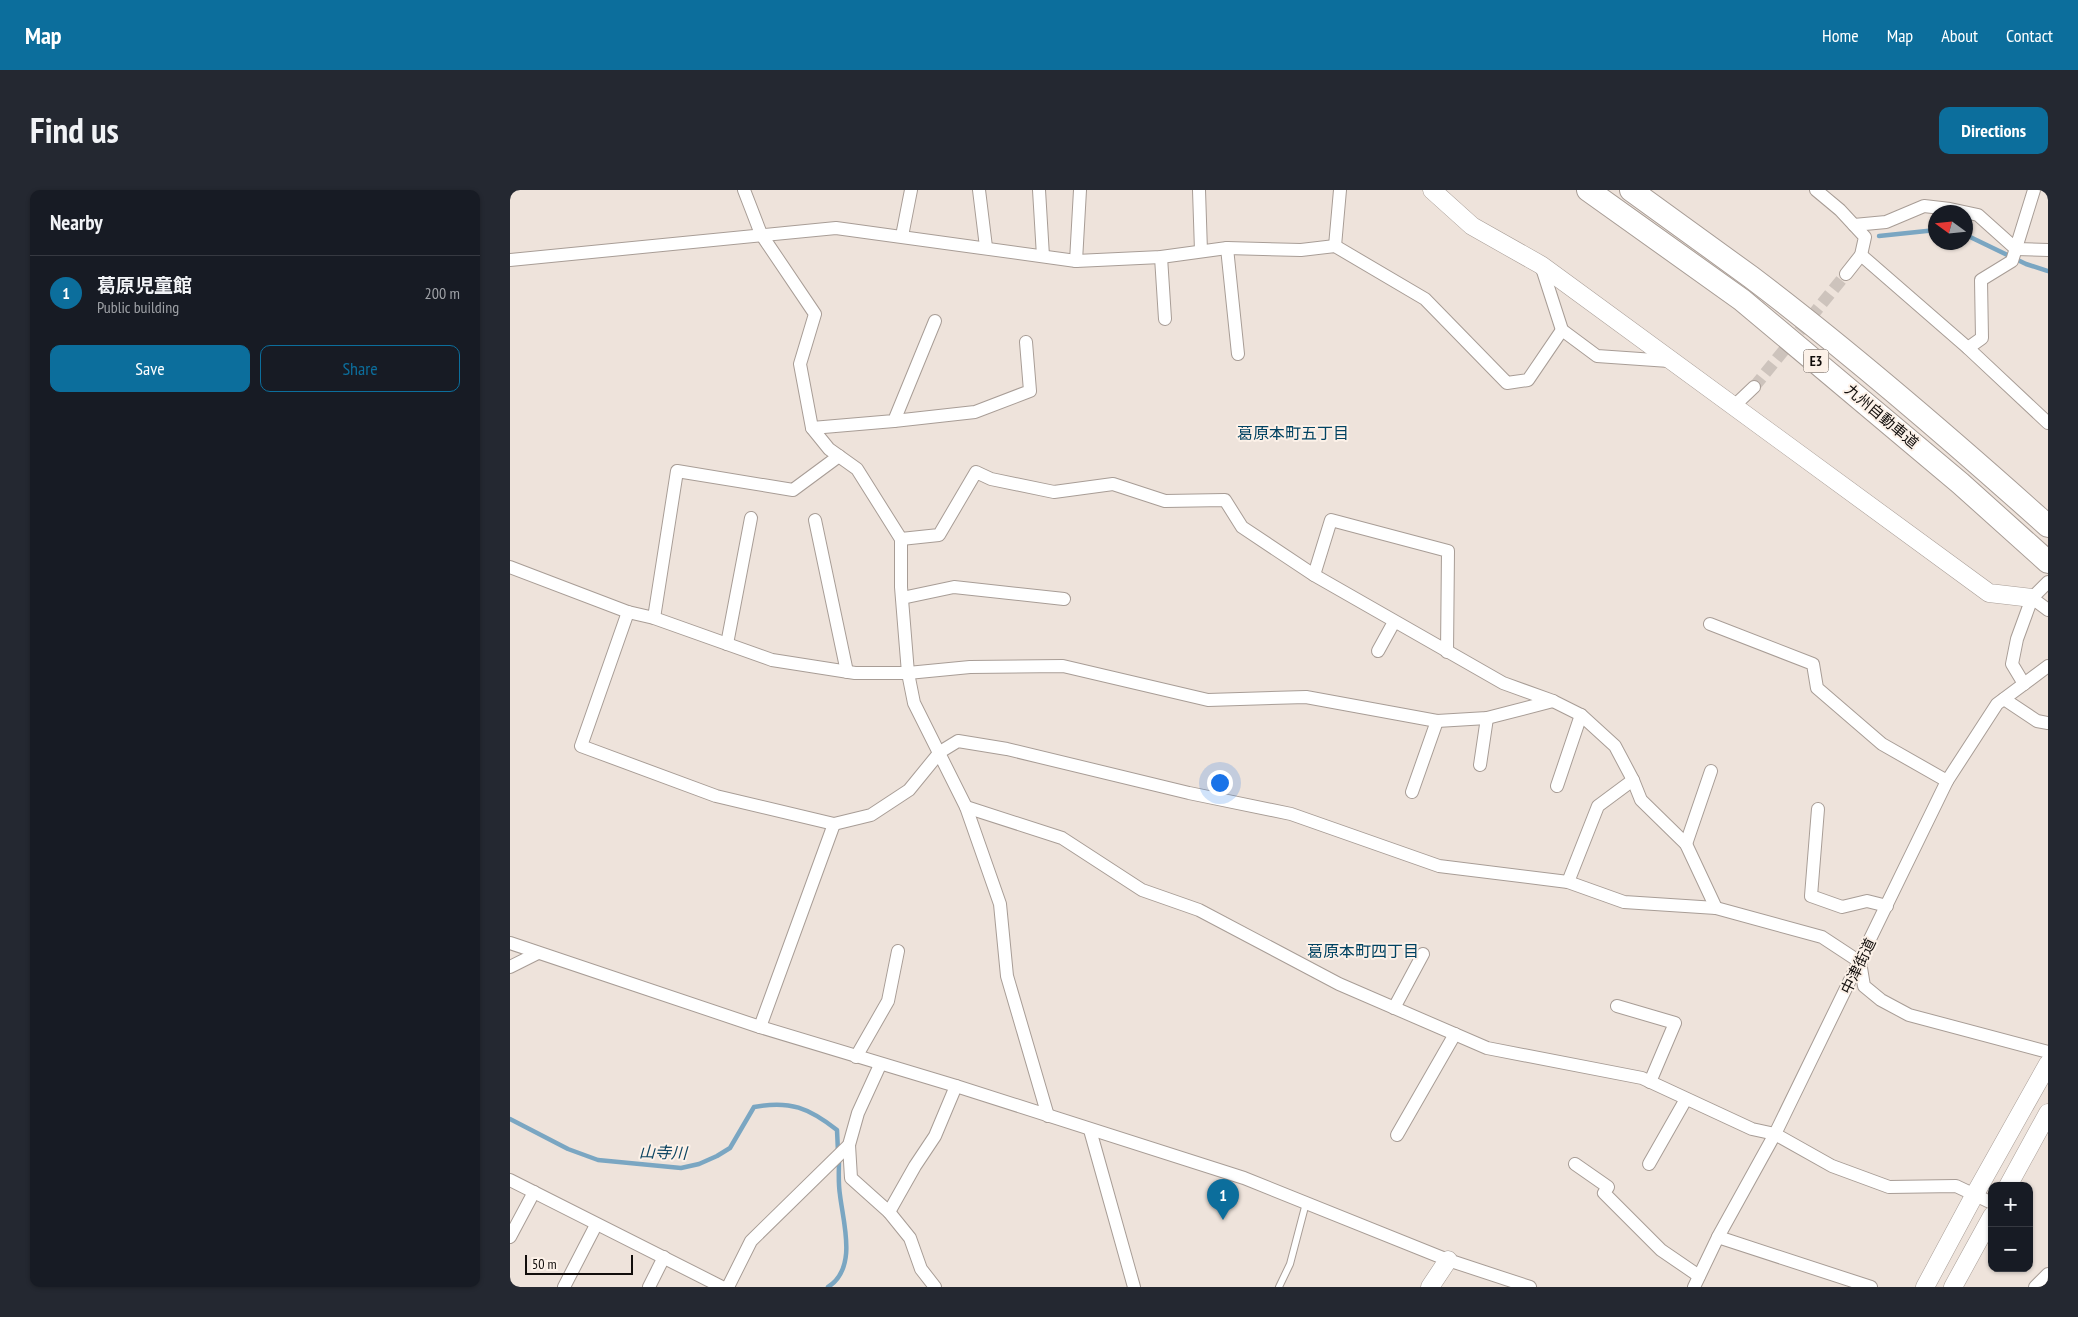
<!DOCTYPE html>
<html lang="en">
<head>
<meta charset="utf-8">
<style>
  :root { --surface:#171b24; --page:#242831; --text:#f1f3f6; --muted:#9ea1a6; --line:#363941; --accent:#0c6e9c }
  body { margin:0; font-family:"PT Sans Narrow","Noto Sans JP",sans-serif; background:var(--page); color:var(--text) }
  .controls { position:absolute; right:15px; bottom:15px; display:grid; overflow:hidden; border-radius:10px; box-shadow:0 1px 4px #0004 }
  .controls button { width:45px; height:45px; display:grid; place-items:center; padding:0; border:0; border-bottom:1px solid var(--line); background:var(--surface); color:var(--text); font:25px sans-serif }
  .compass { position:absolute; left:1418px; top:15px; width:45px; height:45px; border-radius:50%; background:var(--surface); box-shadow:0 1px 4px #0004; rotate:285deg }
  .scale { position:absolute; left:15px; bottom:12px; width:108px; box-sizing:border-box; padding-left:5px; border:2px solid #110d0b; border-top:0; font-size:14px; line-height:18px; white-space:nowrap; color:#110d0b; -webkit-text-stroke:4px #fcf1e8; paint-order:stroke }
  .you { position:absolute; left:709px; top:592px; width:18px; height:18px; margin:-12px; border:4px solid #fff; border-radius:50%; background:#1a73e8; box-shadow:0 0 0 8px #1a73e833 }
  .badge { display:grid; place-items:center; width:32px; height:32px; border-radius:50%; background:var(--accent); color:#fff; font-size:16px; font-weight:700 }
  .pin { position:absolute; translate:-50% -41px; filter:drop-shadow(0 1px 2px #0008) }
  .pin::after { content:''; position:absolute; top:26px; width:18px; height:15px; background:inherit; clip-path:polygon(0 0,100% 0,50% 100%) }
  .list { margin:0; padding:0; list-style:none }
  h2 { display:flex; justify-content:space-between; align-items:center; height:65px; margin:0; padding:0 20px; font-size:21px }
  h2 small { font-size:16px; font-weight:400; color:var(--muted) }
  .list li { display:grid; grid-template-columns:32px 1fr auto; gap:15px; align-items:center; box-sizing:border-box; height:75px; padding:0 20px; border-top:1px solid var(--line) }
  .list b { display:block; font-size:19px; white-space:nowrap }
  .list p { margin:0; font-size:16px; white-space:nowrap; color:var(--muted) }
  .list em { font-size:16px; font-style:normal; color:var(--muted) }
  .actions { display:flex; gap:10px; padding:15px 20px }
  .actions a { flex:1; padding:11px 0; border:1px solid var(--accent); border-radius:10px; text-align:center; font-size:18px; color:var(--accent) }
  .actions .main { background:var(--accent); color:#fff }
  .map { position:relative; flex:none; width:1538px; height:1097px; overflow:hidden; border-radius:10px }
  header { display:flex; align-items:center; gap:30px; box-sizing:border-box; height:70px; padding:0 25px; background:var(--accent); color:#fff }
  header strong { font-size:24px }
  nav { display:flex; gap:28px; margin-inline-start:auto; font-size:18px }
  .intro { display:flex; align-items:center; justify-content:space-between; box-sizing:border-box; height:120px; padding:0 30px }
  h1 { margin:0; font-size:35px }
  .button { padding:12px 22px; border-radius:10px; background:var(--accent); color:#fff; font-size:18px; font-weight:700 }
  main { display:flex; gap:30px; padding:0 30px }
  aside { flex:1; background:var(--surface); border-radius:10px; box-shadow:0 1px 4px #0004 }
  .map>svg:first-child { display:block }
</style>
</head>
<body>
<header>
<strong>Map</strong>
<nav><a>Home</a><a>Map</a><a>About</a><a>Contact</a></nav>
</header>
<div class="intro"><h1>Find us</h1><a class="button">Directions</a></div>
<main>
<aside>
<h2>Nearby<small></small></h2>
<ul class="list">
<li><span class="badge">1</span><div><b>葛原児童館</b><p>Public building</p></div><em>200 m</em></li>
</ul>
<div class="actions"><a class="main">Save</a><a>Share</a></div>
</aside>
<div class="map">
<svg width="1538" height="1097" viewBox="0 0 1538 1097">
  <rect width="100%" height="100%" fill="#eee3db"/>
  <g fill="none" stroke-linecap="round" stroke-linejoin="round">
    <g stroke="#7aa6c2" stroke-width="4.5">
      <path d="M1456,45l60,29 22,7"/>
      <path d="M1369,46l57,-6"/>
      <path d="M0,929l58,30 30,11 83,8 18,-4 18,-8 13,-8 24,-41c36,-7 55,1 83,23l1,22"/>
      <path d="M318,1097c30,-19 15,-65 12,-92 -2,-12 -1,-24 -1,-36"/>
    </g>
    <path stroke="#cdc3bc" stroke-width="12" stroke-dasharray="12 6" stroke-linecap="butt" d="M1244,197l92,-113"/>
    <g stroke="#a89d96" stroke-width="8">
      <path id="lane" d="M769,1097l11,-23 16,-61"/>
    </g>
    <g stroke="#a89d96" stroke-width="14">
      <g id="street">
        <path d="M234,0l17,44 54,80 -15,50 12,64 17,21 28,20 44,70v48l7,86 6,30 52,104 34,97 7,72 41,140"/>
        <path d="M469,0l7,57"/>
        <path d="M529,0l4,66"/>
        <path d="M689,0l2,61"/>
        <path d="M1306,0l24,20 25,27 -4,18 -15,19"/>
        <path d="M1344,35l32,-3 38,-16 26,3 28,6 38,34 32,1"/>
        <path d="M392,46l9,-46"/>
        <path d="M825,56l5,-56"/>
        <path d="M717,58l11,106"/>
        <path d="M1351,65l107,93 80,75"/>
        <path d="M651,67l4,62"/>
        <path d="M0,70l326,-32 240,33 85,-4 66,-9 74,2 34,-4 90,53 82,84 21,-3 34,-50 35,26 72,5"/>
        <path d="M566,71l4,-71"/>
        <path d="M1031,75l21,65"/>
        <path d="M1458,158l14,-10 -1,-58 31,-19 22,-71"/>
        <path d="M1223,217l21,-20"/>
        <path d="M384,231l81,-9 55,-21 -4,-49"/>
        <path d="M302,238l82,-7 41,-100"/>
        <path d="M305,330l32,152"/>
        <path d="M391,349l38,-4 37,-63 15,7 63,13 59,-8 52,17 60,-1 17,27 72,48 189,108 50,18 28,14 34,31 18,34 8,20 45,44 30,64"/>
        <path d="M0,377l118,45 26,6 118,42 83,13h53l62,-6 93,-1 145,34 98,-3 131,24 50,-3 66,-17"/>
        <path d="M804,385l17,-55 117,31 -1,101"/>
        <path d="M392,408l52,-11 110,12"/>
        <path d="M1522,408l16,12"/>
        <path d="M118,422l-47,134 135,50 118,28 37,-9 38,-25 31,-38 18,-11 49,8 182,44 102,21 148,52 129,16 56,20 92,6 106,29 38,25 4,24 17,14 28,15 139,37"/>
        <path d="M144,428l23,-147 116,19 46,-34"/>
        <path d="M1200,434l103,40 4,24 65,56 65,37"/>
        <path d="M217,454l24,-126"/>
        <path d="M868,461l16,-29"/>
        <path d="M1514,494l-12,-20 5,-25 15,-41 16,-16"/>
        <path d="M1494,509l33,22 11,2"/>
        <path d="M970,575l7,-47"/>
        <path d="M1047,596l24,-71"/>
        <path d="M902,602l25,-71"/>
        <path d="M456,617l96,31 80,52 57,20 140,74 148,64 155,30 110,51 23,5 57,32 57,21 67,-1 36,17"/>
        <path d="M1308,619l-7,87 31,11 25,-6 20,5"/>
        <path d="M1176,654l25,-73"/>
        <path d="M1058,692l30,-76 35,-26"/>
        <path d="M0,753l250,84 196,59 288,92 204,82 82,27"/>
        <path d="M0,777l28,-14"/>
        <path d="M1107,816l58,17 -25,59"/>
        <path d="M884,818l29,-54"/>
        <path d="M250,837l74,-203"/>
        <path d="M346,867l32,-56 10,-50"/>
        <path d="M580,940l44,157"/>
        <path d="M887,945l58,-101"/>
        <path d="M339,955l2,33 38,34 26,-46 20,-30 21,-50"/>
        <path d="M1065,974l33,23 -4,6 57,57 38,26"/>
        <path d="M1139,974l37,-65"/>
        <path d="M0,990l212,107"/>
        <path d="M379,1022l21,26 11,31 14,18"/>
        <path d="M0,1047l24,-45"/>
        <path d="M1208,1047l153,50"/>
        <path d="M54,1097l32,-62"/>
        <path d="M139,1097l15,-30"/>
        <path d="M218,1097l23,-46 98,-96 9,-32 22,-48"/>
        <path d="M1184,1097l24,-50 57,-103 172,-353 50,-77 51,-38"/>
        <path d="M1525,1097l13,-13"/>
      </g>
    </g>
    <g stroke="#a89d96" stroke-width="19">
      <g id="secondary">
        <path d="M922,0l40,36 69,39 448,328 43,5"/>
        <path d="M1498,996l40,-73"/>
        <path d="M920,1097l18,-27"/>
        <path d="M1415,1097l50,-93 73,-130"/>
        <path d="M1443,1097l39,-71"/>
      </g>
    </g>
    <g stroke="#a89d96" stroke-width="24">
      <g id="highway">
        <path d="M1078,0l154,110 218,183 88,79"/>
        <path d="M1121,0c40,29 80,58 120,87 103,78 201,163 297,249"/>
      </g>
    </g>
    <use href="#lane" stroke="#fff" stroke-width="6"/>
    <use href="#street" stroke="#fff" stroke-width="12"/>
    <use href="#secondary" stroke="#fff" stroke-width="18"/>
    <use href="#highway" stroke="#fff" stroke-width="22"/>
  </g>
  <g text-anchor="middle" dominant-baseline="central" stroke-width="4" stroke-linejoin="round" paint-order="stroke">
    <rect fill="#fcf1e8" stroke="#58514d" stroke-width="1" x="1293.5" y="159.5" width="25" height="23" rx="4"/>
    <g font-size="14" font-weight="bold" fill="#110d0b">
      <text x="1306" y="171">E3</text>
    </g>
    <g font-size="15" fill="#110d0b" stroke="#fcf1e8">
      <text transform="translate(1372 226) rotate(40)">九州自動車道</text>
      <text transform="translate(1348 776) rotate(-64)">中津街道</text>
    </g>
    <g font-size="16" fill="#004261" stroke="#fcf1e8">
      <text x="783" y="243">葛原本町五丁目</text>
      <text x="853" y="761">葛原本町四丁目</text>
    </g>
    <g font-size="16" font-style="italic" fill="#0d4562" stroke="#fcf1e8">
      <text transform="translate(153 962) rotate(2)">山寺川</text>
    </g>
  </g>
</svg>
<div class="controls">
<button>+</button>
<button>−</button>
</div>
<svg class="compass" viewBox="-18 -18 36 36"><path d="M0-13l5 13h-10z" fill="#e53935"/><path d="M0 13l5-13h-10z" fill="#9ea1a6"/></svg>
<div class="scale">50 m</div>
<div class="you"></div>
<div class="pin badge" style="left:713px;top:1030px">1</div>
</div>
</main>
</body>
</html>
